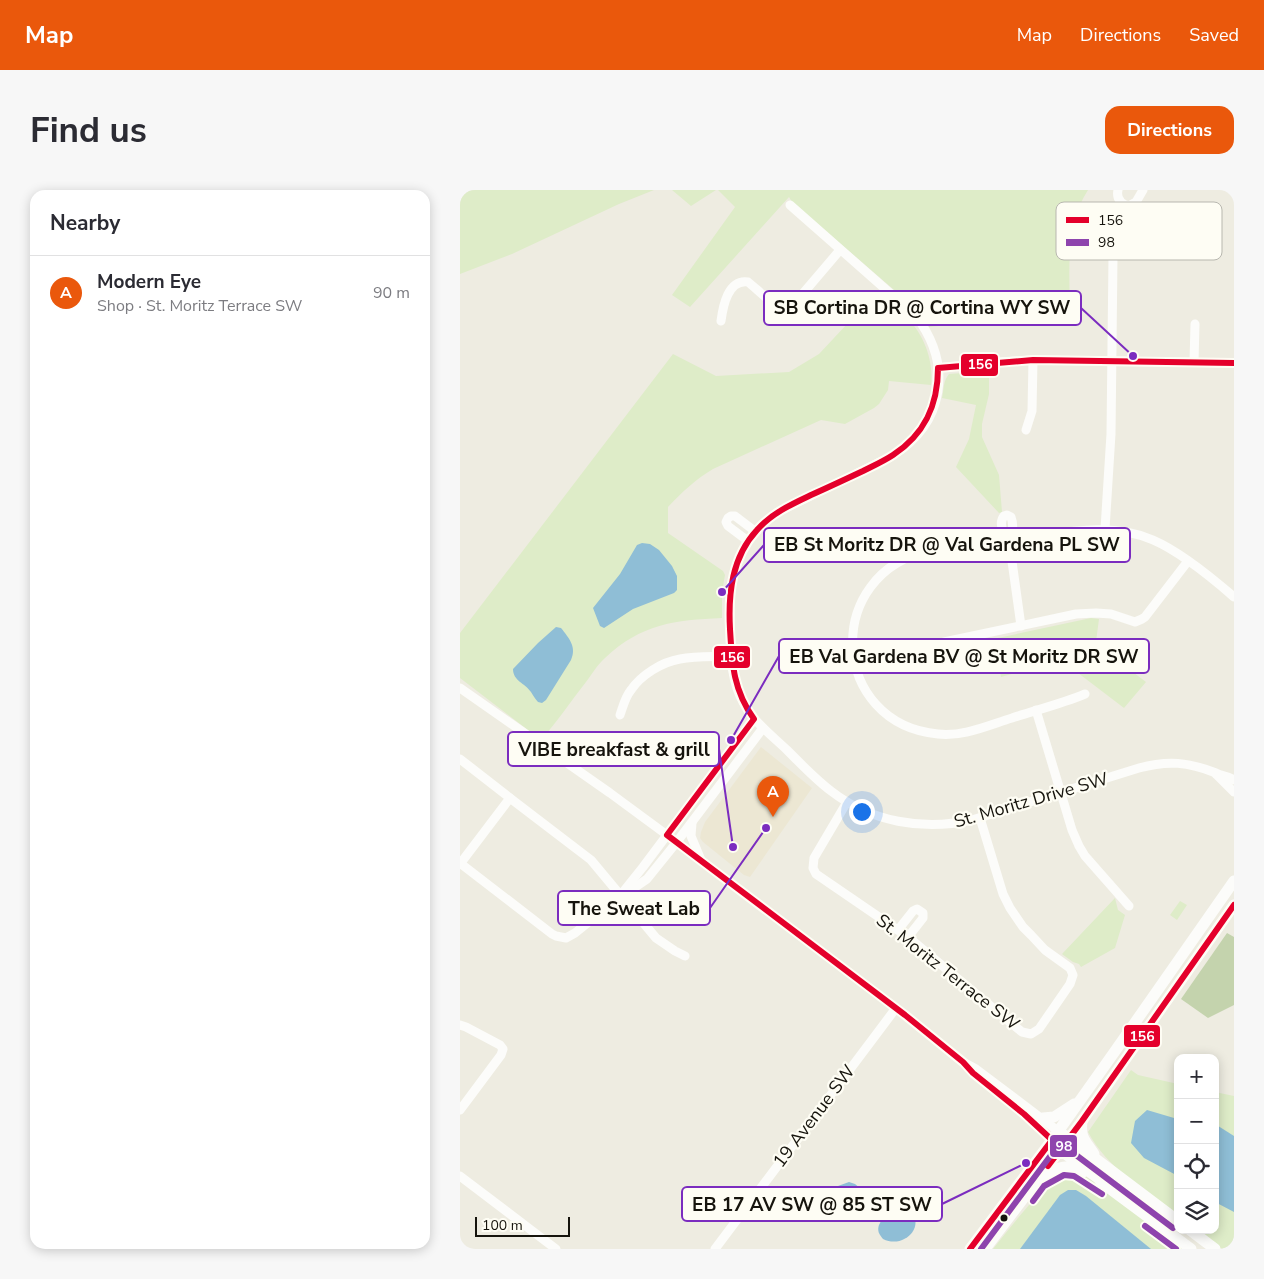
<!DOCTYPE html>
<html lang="en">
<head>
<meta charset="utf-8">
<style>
  :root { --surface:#fff; --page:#f7f7f7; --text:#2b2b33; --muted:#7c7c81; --line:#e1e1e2; --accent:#ea580c }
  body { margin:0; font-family:"Nunito Sans",sans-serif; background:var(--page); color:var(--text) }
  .controls { position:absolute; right:15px; bottom:15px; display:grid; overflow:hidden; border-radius:10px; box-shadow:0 2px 12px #0003 }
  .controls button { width:45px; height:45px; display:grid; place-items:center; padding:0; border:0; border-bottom:1px solid var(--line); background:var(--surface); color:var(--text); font:25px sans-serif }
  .scale { position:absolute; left:15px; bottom:12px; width:95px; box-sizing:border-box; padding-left:5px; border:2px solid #16140d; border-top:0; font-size:14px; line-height:18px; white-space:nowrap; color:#16140d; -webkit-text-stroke:4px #fefdf4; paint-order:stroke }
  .you { position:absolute; left:401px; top:621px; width:18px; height:18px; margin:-12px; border:4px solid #fff; border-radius:50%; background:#1a73e8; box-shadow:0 0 0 8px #1a73e833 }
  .badge { display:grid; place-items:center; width:32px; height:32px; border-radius:50%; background:var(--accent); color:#fff; font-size:16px; font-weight:700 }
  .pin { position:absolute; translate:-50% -41px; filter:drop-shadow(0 1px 2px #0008) }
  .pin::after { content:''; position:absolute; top:26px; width:18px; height:15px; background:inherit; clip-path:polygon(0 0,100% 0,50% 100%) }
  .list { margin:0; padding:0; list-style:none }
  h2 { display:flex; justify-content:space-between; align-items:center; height:65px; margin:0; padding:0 20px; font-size:21px }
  h2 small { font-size:16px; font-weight:400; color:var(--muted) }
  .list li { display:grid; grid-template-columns:32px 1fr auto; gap:15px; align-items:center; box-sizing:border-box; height:75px; padding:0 20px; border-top:1px solid var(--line) }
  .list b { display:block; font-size:19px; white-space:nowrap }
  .list p { margin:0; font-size:16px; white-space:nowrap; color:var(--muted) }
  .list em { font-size:16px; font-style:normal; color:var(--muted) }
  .icon { flex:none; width:28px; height:28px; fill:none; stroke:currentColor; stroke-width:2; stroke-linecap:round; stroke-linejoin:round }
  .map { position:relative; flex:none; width:774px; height:1059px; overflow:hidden; border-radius:15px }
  header { display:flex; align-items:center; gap:30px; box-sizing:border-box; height:70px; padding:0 25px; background:var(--accent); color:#fff }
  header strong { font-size:24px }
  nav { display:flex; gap:28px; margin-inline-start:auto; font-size:18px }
  .intro { display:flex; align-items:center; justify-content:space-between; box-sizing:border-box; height:120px; padding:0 30px }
  h1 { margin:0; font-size:35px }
  .button { padding:12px 22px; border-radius:15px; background:var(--accent); color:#fff; font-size:18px; font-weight:700 }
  main { display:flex; gap:30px; padding:0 30px }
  aside { flex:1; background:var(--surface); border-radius:15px; box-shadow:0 2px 12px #0003 }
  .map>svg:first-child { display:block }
</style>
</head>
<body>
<header>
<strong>Map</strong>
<nav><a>Map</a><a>Directions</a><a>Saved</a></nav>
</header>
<div class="intro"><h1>Find us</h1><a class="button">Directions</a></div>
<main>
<aside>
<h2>Nearby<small></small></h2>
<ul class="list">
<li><span class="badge">A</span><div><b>Modern Eye</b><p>Shop · St. Moritz Terrace SW</p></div><em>90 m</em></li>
</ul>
</aside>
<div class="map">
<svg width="774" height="1059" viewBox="0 0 774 1059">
  <rect width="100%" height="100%" fill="#eeece1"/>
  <path fill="#ece7d3" d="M301,557l51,41 -62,89 -6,-2 -41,-33 -3,-4 1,-6 4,-10z"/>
  <g fill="#deecc8">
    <path d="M0,0h194l-35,14 -107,50 -52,20z"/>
    <path d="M212,0h44l-25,16z"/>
    <path d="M258,0h370c-24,37 -18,85 -18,127l-55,1 -86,9 -9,-13 -27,-25 -101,-87 -3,-5 -99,110 -18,-12 63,-88z"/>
    <path d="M417,102c9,8 19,14 27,23 19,17 30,44 27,70l-42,-4 -1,9 -9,14 -5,4 -29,16 -24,-4 -108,49c-17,10 -31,23 -45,38v26l55,38 2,4 -3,17v26c-47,2 -81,6 -117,40 -7,6 -13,16 -19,24 -15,19 -29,40 -45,58l-81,-62v-45l213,-279 43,22 73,-4 30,-18z"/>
    <path d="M529,181v23l-7,30v13l17,38 3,37 -3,1 -43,-46 13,-28 7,-34 -34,-7c2,-9 1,-17 7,-24z"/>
    <path d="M631,428l8,1 -4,30 2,4 24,10 25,19 -22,26 -63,-48 -60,17 -8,-38z"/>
    <path d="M655,708l3,12 7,5 -10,33 -34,19 -2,-3 -6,-2 -11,-8z"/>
    <path d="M720,711l7,4 -10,15 -7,-5z"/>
    <path d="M671,880l7,5 40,9v132c-32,-24 -71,-48 -90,-84z"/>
    <path d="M755,902l19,4v153h-12l-25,-19h18z"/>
    <path d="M600,981l20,2 24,15 80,61h-191c21,-27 43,-53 67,-78z"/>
  </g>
  <path fill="#c4d3ad" d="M767,743l7,4v68l-26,13 -27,-19z"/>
  <g fill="#8fbed6">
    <path d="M182,353l8,1 9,6 13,16 5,10v14l-3,3 -41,16 -29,19 -4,-2 -7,-18 27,-34 17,-29z"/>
    <path d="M96,437l5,1c8,10 16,19 10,32l-25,40 -4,3 -4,-1c-3,-3 -5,-7 -7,-10 -6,-9 -18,-11 -18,-23l25,-26z"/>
    <path d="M687,920l27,8h4v58l-34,-18 -13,-15 4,-22z"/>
    <path d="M755,934l19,12v76l-19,-10z"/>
    <path d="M389,992l6,2 12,10 1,6c-13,12 -20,5 -34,-3v-7l4,-4z"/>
    <path d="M608,1000h8l10,6 65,53h-131l40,-54z"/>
    <path d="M438,1015c5,2 10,4 14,8 12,15 -9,36 -29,26 -4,-5 -6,-8 -4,-14 4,-9 10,-16 19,-20z"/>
  </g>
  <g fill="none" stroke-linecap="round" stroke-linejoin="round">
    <g stroke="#fcfcfa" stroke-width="9">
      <path d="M658,0c-2,9 3,14 11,16l7,-4 7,-12"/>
      <path d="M330,15l126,111c37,49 29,107 -24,140l-114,56c-36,24 -49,60 -48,102 0,27 -1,57 10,82 10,23 29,37 47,54 14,14 28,29 44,41 40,31 92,40 141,29l167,-52c29,-8 49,-6 77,5 6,3 12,3 18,7"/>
      <path d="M261,131c2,-15 7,-42 27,-39 8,6 26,25 35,26 5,1 7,-1 11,-4l46,-54"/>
      <path d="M734,172l1,-38"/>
      <path d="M478,178l61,-6 34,-2 201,3"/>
      <path d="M566,240l6,-19 1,-51"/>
      <path d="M547,325l4,2c3,8 2,15 -2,23 -5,-6 -11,-16 -5,-24z"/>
      <path d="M645,339l6,-95 2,-178 3,-22"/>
      <path d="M549,350l12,86"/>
      <path d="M288,351l-20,-15 -2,-4 2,-4 3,-2h4l21,16"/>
      <path d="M484,452l132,-28 20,-1 15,1 24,8 7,-3 3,-2 43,-56"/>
      <path d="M0,498l150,105 57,42 238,180 58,47 13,7 82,62"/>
      <path d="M625,504c-24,10 -49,16 -73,24 -23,7 -49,19 -74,16 -108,-10 -117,-161 -7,-184 32,-3 63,-8 95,-12 42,-6 86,-16 127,2 28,12 58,37 81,57"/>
      <path d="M576,520l36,120 7,16 6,10 44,50"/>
      <path d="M160,525c3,-8 5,-18 11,-25 10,-15 31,-28 49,-31 17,-3 35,-2 52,-3"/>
      <path d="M0,569l50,39 -50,66"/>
      <path d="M756,584l18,18"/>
      <path d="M50,608l81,62 65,78 19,13 10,5"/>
      <path d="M387,612l-33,56 -1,10 3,6 92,63 98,82 16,13 9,2 8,-5 31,-45 3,-9 -3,-7 -25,-18 -14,-15 -8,-8 -13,-19 -7,-14 -23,-76"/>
      <path d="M232,633l-1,13 10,24"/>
      <path d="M0,673l92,71 4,2 10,2 9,-5 46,-37 10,-6 16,-11 29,-36 87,-115"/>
      <path d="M163,702l20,-25 111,-148"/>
      <path d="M438,740l15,-19 4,-2 6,4v5l-15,19"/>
      <path d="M0,835l6,2 34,18 3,4 -2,6 -41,55"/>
      <path d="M521,889l43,35 28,26"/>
      <path d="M0,986l96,73"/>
      <path d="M255,1059l181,-241"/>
    </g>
    <g stroke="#fcfcfa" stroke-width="11">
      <path d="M583,928l11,-1 20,-13"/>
      <path d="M622,931c-2,17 3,19 12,33"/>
      <path d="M604,945l114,86"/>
      <path d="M597,955l10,10 31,23 3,4 90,67"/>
      <path d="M585,985c12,-7 24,-13 38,-3"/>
      <path d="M730,1040l25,19"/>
      <path d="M510,1059l82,-109 61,-86 121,-173"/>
      <path d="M525,1059l97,-128 152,-216"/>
    </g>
    <g stroke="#fefdf4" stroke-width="10">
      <g id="bus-1">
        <path d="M588,976l34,-45 152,-216"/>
        <path d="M510,1059l82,-109 -28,-26 -51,-41 -10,-11 -58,-47 -238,-180 87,-116c-21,-29 -22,-56 -24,-90 -2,-36 2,-72 27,-99 15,-17 35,-26 54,-35 18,-8 35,-16 52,-24 10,-5 21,-10 30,-16 32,-21 45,-50 45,-87l95,-8 201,3"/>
      </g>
    </g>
    <g stroke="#fefdf4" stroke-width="10">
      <g id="bus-2">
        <path d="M573,1011l11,-15 20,-11 10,1 28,18"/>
        <path d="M685,1036l31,23"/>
        <path d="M521,1059l79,-106 113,85"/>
      </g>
    </g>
    <use href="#bus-1" stroke="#e4002b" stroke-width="6"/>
    <use href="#bus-2" stroke="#8e44ad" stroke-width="6"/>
  </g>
  <circle fill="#16140d" stroke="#fefdf4" stroke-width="2" cx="544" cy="1028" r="4.5"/>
  <g text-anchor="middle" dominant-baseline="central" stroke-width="4.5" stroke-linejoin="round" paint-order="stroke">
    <g font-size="18" fill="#16140d" stroke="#fefdf4">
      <text transform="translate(571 610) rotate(-16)">St. Moritz Drive SW</text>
      <text transform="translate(488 782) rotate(38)">St. Moritz Terrace SW</text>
      <text transform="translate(354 926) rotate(-53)">19 Avenue SW</text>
    </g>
  </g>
  <rect x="596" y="12" width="166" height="58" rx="8" fill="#fefdf4" stroke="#b8b7af" stroke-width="1"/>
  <rect x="606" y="27" width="23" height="6" fill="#e4002b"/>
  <rect x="606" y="49" width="23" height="7" fill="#8e44ad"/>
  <g font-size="14" fill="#16140d">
    <text x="638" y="35">156</text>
    <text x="638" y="57">98</text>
  </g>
  <path fill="none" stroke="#7b2cbf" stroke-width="2" d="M673 166L621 118M262 402L304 355M271 550L319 466M273 657L259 559M306 638L250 718M566 973L482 1014"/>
  <g fill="#7b2cbf" stroke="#fefdf4" stroke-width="2">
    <circle cx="673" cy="166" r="5"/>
    <circle cx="262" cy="402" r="5"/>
    <circle cx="271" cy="550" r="5"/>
    <circle cx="273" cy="657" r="5"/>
    <circle cx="306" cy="638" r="5"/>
    <circle cx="566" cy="973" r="5"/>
  </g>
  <g fill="#fefdf4" stroke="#7b2cbf" stroke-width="2">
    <rect x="304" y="101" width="317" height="34" rx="5"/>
    <rect x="304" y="338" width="366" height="34" rx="5"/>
    <rect x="319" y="449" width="370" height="34" rx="5"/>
    <rect x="48" y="542" width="211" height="34" rx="5"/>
    <rect x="98" y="701" width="152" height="34" rx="5"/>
    <rect x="222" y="997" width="260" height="34" rx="5"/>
  </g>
  <g font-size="19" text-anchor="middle" font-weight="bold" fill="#16140d">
    <text x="462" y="124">SB Cortina DR @ Cortina WY SW</text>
    <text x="487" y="361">EB St Moritz DR @ Val Gardena PL SW</text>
    <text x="504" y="473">EB Val Gardena BV @ St Moritz DR SW</text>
    <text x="154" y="566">VIBE breakfast &amp; grill</text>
    <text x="174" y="725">The Sweat Lab</text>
    <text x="352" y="1021">EB 17 AV SW @ 85 ST SW</text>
  </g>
  <g stroke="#fefdf4" stroke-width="2">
    <rect x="500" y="163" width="39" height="24" rx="5" fill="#e4002b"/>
    <rect x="253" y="455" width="38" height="24" rx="5" fill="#e4002b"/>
    <rect x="663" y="834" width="38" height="24" rx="5" fill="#e4002b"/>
    <rect x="589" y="944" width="29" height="24" rx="5" fill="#8e44ad"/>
  </g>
  <g font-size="14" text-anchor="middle" font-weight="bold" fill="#fff">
    <text x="520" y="179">156</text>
    <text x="272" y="472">156</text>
    <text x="682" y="851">156</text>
    <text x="604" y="961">98</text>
  </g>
</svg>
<div class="controls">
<button>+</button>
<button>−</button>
<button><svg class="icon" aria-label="locate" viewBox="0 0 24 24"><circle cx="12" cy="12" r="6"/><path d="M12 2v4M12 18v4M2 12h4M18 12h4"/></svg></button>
<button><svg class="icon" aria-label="layers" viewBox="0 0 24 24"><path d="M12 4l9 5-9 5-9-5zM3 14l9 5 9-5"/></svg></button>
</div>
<div class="scale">100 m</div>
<div class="you"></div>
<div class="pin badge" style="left:313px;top:627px">A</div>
</div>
</main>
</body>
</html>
